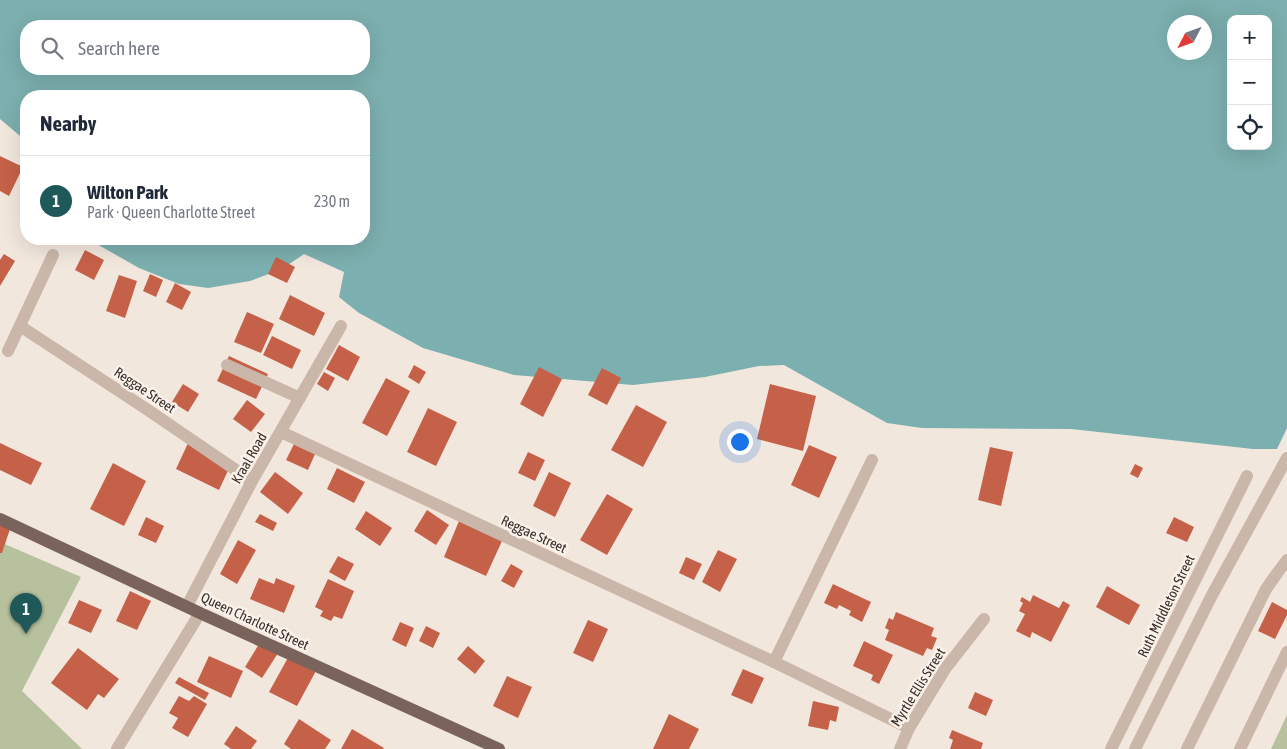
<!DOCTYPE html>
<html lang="en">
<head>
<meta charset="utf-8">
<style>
  :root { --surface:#fff; --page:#f2f2f3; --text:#1f2937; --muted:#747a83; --line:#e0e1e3; --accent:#1e5859 }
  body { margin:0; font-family:"Asap Condensed",sans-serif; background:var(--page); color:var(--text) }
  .controls { position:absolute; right:15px; top:15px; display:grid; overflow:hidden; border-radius:10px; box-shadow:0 5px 20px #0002 }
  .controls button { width:45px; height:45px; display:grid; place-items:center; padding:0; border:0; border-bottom:1px solid var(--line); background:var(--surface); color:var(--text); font:25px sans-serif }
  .compass { position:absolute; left:1167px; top:15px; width:45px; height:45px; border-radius:50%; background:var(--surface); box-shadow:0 5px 20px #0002; rotate:229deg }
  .you { position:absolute; left:739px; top:441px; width:18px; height:18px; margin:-12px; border:4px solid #fff; border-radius:50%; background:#1a73e8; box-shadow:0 0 0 8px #1a73e833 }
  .badge { display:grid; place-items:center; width:32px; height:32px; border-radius:50%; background:var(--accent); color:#fff; font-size:16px; font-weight:700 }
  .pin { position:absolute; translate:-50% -41px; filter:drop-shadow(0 1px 2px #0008) }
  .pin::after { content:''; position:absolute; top:26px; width:18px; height:15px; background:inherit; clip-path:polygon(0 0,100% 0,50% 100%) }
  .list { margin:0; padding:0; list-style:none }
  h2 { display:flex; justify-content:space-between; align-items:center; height:65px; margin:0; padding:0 20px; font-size:21px }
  h2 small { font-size:16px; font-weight:400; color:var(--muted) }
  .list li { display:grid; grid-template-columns:32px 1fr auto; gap:15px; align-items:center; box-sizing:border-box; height:90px; padding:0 20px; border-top:1px solid var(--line) }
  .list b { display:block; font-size:19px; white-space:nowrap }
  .list p { margin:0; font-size:16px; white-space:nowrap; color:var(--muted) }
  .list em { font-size:16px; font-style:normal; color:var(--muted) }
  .icon { flex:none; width:28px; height:28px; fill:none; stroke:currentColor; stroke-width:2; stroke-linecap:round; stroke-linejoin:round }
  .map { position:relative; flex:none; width:1287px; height:749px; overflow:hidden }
  .search { position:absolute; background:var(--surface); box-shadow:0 5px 20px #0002; left:20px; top:20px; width:350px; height:55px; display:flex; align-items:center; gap:12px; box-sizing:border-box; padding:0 18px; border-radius:20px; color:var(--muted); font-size:19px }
  .panel { position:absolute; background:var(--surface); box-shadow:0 5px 20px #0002; left:20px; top:90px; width:350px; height:155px; border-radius:20px }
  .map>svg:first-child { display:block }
</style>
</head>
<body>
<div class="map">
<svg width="1287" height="749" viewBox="0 0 1287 749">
  <rect width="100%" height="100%" fill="#f2e7dd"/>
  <g fill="#b7c19d">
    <path d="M0,542l81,35 -59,114 60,58h-82z"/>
    <path d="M1287,715v34h-16z"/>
  </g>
  <path fill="#7cafaf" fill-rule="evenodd" d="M0,0h1287v428l-10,21h-24l-182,-20 -149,-1 -35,-5 -103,-58 -25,1 -54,11 -72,8 -119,-10 -91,-27 -64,-35 -20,-16 5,-25 -40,-18 -22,15 -32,12 -42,7 -29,-4 -40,-16 -51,-29h276v-143h-338v45l-26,-22zM1231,19h37v127h-37zM1174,22h30v30h-30zM26,26h338v43h-338z"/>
  <g fill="#c56148">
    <path d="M0,156l23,11 -14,29 -9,-5z"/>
    <path d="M85,250l19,10 -10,20 -19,-10z"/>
    <path d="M4,254l11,7 -15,25v-26z"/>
    <path d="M276,257l19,10 -8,16 -19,-9z"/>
    <path d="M150,274l13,6 -7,17 -13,-6z"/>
    <path d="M119,275l18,6 -12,37 -19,-7z"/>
    <path d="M175,283l16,9 -9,18 -16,-8z"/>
    <path d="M290,295l35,18 -11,23 -35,-17z"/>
    <path d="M247,312l27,12 -13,29 -27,-11z"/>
    <path d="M272,336l29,14 -9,19 -29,-14z"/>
    <path d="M339,345l21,12 -12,24 -22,-12z"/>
    <path d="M229,356l39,18 -12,25 -39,-18z"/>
    <path d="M414,365l12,7 -7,12 -11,-7z"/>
    <path d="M539,367l23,12 -19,38 -23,-13z"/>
    <path d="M602,368l19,10 -14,27 -19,-10z"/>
    <path d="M324,372l11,6 -7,13 -11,-7z"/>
    <path d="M386,378l24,13 -23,45 -25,-13z"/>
    <path d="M183,384l16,10 -11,18 -16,-10z"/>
    <path d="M770,384l46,12 -13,55 -46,-12z"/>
    <path d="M247,400l18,14 -14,18 -18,-13z"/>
    <path d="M636,405l31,17 -24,45 -32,-17z"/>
    <path d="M428,408l29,14 -21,44 -29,-14z"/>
    <path d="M189,441l43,21 -13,28 -43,-21z"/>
    <path d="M0,443l42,20 -11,22 -31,-15z"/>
    <path d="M294,444l21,10 -7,16 -22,-10z"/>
    <path d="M809,445l28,12 -18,41 -28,-13z"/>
    <path d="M990,447l23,5 -12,54 -23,-6z"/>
    <path d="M528,452l17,8 -10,21 -17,-8z"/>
    <path d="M113,463l33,18 -22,45 -34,-17z"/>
    <path d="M1135,464l8,4 -5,10 -8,-4z"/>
    <path d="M337,468l28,14 -11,21 -27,-14z"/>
    <path d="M275,472l28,21 -15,21 -28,-22z"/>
    <path d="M549,472l22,11 -16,34 -22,-11z"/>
    <path d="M607,494l26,15 -26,46 -27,-15z"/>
    <path d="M427,510l22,15 -13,20 -22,-14z"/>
    <path d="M366,511l26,17 -12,18 -25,-17z"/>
    <path d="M260,514l17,9 -4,8 -18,-9z"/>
    <path d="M146,517l18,9 -8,17 -18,-8z"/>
    <path d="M1174,517l20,10 -7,15 -21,-9z"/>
    <path d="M0,519l12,4 -10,30h-2z"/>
    <path d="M459,521l43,20 -16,35 -42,-19z"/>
    <path d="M238,540l18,10 -19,34 -17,-10z"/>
    <path d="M718,550l19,9 -17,33 -18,-10z"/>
    <path d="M338,556l16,8 -9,17 -16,-9z"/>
    <path d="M686,557l16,7 -8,16 -15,-7z"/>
    <path d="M511,564l12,7 -9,17 -13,-7z"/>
    <path d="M259,578l15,6 2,-6 19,8 -11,27 -34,-14z"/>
    <path d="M328,579l26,12 -12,28 -8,-3 -3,5 -11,-5 3,-5 -8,-4z"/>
    <path d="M833,584l38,18 -9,20 -13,-7 2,-4 -12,-6 -2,4 -13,-6z"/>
    <path d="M1107,586l33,19 -11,20 -33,-18z"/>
    <path d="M130,591l21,10 -14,29 -21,-9z"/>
    <path d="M1033,595l26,13 4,-7 7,4 -19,37 -19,-10 -2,6 -14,-7 9,-17 -6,-3 4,-8 -3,-2 2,-4 8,5z"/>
    <path d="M79,600l23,10 -11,23 -23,-10z"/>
    <path d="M1272,602l15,8v5l-12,24 -17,-8z"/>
    <path d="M896,612l38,16 -3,8 6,2 -5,12 -5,-2 -4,8 -38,-16 4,-10 -4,-2 4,-10 4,2z"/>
    <path d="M588,620l20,9 -15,33 -20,-9z"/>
    <path d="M400,622l14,6 -8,19 -14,-7z"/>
    <path d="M426,626l14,7 -7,15 -14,-7z"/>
    <path d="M262,639l18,11 -18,28 -17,-11z"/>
    <path d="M864,641l29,14 -14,29 -8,-4 2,-5 -20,-9z"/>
    <path d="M468,646l17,15 -10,13 -18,-15z"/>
    <path d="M78,648l41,31 -15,19 -6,-4 -11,16 -36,-27z"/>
    <path d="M290,654l27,15 -20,37 -28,-14z"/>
    <path d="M209,656l34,15 -12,27 -34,-16z"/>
    <path d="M743,669l21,9 -12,26 -21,-9z"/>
    <path d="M507,676l25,11 -14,31 -25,-12z"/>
    <path d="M179,677l30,16 -4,7 -30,-17z"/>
    <path d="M975,692l18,8 -7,16 -18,-8z"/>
    <path d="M179,696l10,5 5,-5 13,8 -19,33 -16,-9 6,-10 -9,-5z"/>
    <path d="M813,701l26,6 -3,15 -6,-2 -2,10 -20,-4z"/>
    <path d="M669,714l30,15 -10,20h-36z"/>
    <path d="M299,719l32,21 -6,9h-34l-7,-5z"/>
    <path d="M236,726l21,15 -6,8h-20l-7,-5z"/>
    <path d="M352,729l32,19 -1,1h-42z"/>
    <path d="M952,730l31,13 -2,6h-31l3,-9 -4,-2z"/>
  </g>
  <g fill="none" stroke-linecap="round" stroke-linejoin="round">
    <g stroke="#cab7a9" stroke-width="12">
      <path d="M20,326l125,82 107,73"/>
      <path d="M8,351l45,-96"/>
      <path d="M227,365l73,33"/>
      <path d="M281,432l493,230 135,66"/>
      <path d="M187,606l65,-125 89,-155"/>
      <path d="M774,662l98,-202"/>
      <path d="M117,749l83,-136"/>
      <path d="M900,749l9,-21 36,-59 39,-50"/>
      <path d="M1111,749l136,-273"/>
      <path d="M1135,749l77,-154 75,-137"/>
      <path d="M1187,749l79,-160 12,-17 9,-12"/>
      <path d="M1240,749l47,-97"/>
    </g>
    <path stroke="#79635a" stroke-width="12" d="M0,519l200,94 299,136"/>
  </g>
  <g text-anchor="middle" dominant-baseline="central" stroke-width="5" stroke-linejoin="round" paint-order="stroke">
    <g font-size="14" fill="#382d29" stroke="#faf2ea">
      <text transform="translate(145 390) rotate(34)">Reggae Street</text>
      <text transform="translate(249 458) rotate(-60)">Kraal Road</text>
      <text transform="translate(534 534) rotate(25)">Reggae Street</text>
      <text transform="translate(1166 606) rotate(-64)">Ruth Middleton Street</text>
      <text transform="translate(255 621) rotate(25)">Queen Charlotte Street</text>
      <text transform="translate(918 687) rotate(-58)">Myrtle Ellis Street</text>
    </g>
  </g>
</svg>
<div class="controls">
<button>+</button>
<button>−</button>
<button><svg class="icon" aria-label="locate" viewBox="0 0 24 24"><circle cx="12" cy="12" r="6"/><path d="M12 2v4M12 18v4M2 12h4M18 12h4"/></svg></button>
</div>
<svg class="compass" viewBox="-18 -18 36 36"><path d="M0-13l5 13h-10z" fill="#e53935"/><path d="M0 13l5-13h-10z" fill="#747a83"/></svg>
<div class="you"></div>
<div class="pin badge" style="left:26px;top:634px">1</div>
<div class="search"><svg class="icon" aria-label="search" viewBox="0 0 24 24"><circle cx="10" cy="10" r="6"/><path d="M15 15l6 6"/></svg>Search here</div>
<section class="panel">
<h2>Nearby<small></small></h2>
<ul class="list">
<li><span class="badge">1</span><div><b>Wilton Park</b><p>Park · Queen Charlotte Street</p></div><em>230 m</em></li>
</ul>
</section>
</div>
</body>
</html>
